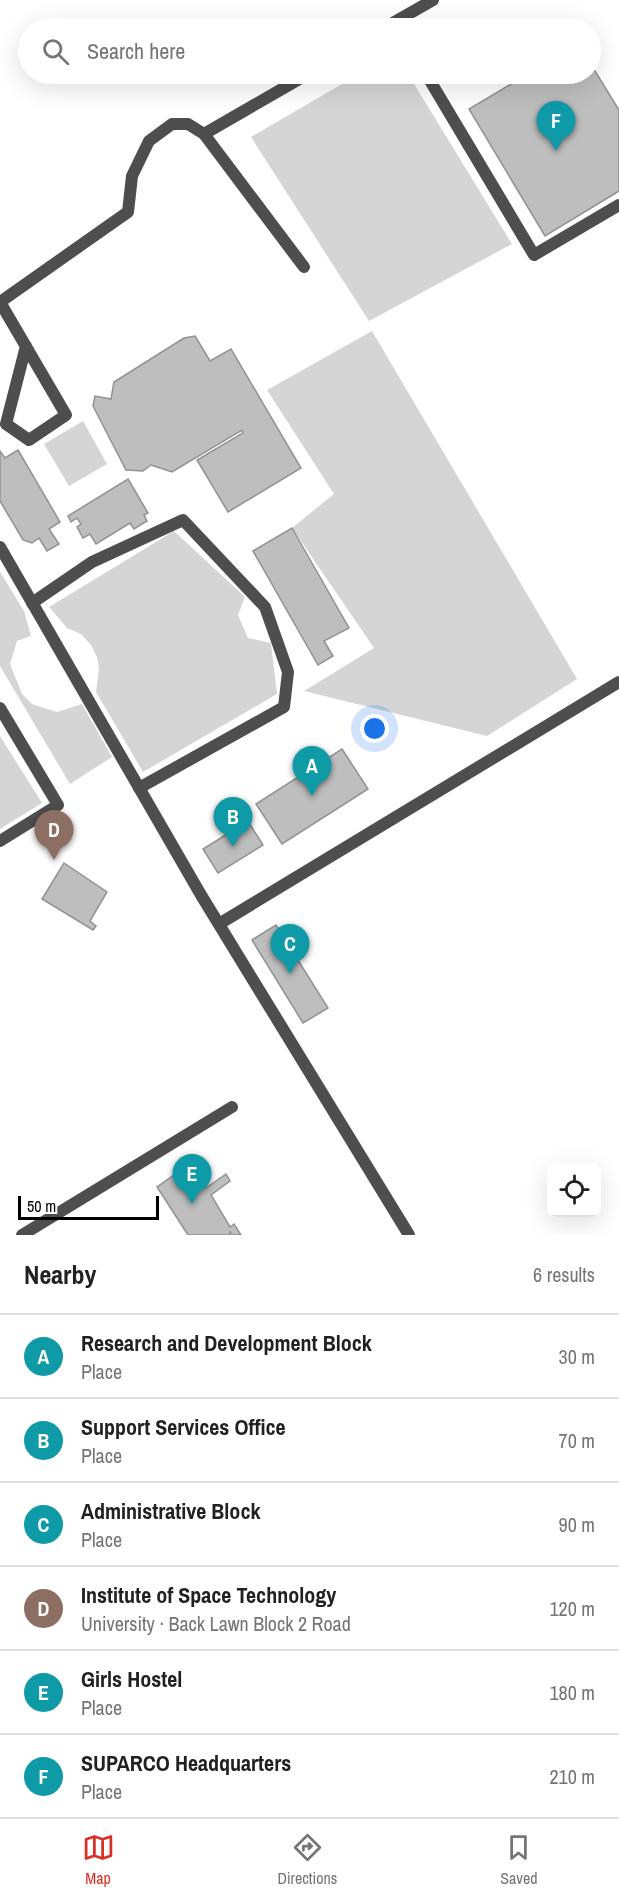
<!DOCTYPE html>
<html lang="en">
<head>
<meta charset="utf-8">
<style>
  :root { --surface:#fff; --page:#f2f2f2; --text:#202124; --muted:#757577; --line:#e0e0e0; --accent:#d93025 }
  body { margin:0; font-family:"Archivo Narrow",sans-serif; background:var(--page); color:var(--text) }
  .controls { position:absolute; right:18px; bottom:18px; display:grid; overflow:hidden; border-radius:9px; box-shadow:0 6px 24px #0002 }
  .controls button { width:54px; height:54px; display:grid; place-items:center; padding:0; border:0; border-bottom:2px solid var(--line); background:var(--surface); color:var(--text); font:30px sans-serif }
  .scale { position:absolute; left:18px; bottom:15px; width:141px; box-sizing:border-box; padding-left:6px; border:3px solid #000; border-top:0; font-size:16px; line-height:21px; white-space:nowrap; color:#000; -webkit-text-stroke:4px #fff; paint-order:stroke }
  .you { position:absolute; left:375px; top:729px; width:21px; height:21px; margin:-15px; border:4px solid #fff; border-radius:50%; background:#1a73e8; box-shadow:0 0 0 9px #1a73e833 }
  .badge { display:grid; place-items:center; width:39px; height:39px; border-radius:50%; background:var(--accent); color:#fff; font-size:20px; font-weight:700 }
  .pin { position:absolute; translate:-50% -50px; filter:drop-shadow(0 2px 3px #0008) }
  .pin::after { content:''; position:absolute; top:32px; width:21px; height:18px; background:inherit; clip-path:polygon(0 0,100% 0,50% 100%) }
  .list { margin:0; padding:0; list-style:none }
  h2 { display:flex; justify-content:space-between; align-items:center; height:78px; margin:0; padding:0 24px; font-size:26px }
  h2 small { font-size:20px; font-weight:400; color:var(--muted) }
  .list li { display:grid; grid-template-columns:39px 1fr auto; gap:18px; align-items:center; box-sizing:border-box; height:84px; padding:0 24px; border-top:2px solid var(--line) }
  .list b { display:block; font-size:22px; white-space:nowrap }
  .list p { margin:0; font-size:20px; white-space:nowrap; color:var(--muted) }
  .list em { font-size:20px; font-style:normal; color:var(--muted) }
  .icon { flex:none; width:33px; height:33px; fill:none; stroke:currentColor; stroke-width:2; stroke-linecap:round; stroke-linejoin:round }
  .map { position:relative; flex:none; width:619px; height:1235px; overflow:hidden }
  .search { position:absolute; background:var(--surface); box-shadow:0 6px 24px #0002; left:18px; right:18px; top:18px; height:66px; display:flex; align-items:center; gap:15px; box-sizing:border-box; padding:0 21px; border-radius:33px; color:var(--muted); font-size:22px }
  .sheet { height:582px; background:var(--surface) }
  nav { display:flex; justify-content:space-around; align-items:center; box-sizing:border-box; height:84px; border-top:2px solid var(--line); background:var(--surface); font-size:16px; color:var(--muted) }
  nav a { display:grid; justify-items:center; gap:3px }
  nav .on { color:var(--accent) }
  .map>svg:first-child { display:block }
</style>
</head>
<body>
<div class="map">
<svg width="619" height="1235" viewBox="0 0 619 1235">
  <rect width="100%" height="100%" fill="#fff"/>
  <g fill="#d5d5d5">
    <path d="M359,74h49l104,170 -143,77 -118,-184z"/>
    <path d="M372,331l205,348 -90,57 -183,-45 70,-43 -82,-120 42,-34 -67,-104z"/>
    <path d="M83,421l24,43 -38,22 -25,-42z"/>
    <path d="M174,531l71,66 -7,18 10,23 23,5 6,51 -134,78 -47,-80 3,-23 -2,-12 -6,-12 -10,-11 -14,-6 -18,-21z"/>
    <path d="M0,572l24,39 7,25 -14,5 -7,23 12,30 10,10 25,8 25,-8 30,53 -42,27 -70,-118z"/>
    <path d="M0,736l42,67 -42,26z"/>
  </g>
  <g fill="#bebebe" stroke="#929292" stroke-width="1.5">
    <path d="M590,63l29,47v81l-74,45 -76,-127 59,-35h62z"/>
    <path d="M195,336l15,25 21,-12 70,119 -73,44 -31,-52 46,-27 -1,-3 -70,42 -21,-7 -8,6 -17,-1 -33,-64 2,-10 16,3 3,-17 70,-44z"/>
    <path d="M18,450l42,72 -11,7 10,15 -12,7 -8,-13 -7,5 -9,-3 -23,-39v-50l5,7z"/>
    <path d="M128,479l20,34 -4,2 3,6 -13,8 -4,-6 -34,21 -6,-10 -7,4 -6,-11 4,-3 -4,-6 -6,4 -3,-6z"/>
    <path d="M292,528l57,100 -25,13 9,15 -15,9 -65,-114z"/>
    <path d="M342,749l26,40 -86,55 -26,-40z"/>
    <path d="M248,821l15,24 -45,28 -15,-24z"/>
    <path d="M64,863l43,29 -17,29 6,5 -3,4 -51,-31z"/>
    <path d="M276,925l52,83 -25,15 -51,-83z"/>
    <path d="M188,1165h3l15,23 20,-14 4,7 -19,14 19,32 4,-3 7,11h-9l-2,-3 -1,3h-41l-31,-48z"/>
  </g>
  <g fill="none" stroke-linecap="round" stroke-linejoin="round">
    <g stroke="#4e4e4e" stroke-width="12">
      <path d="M384,28l49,-28"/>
      <path d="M426,74l108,181 85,-50"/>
      <path d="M204,134l104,-60"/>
      <path d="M0,302l128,-90 4,-36 17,-35 23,-17h16l16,10 100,133"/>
      <path d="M0,302l66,113 -37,25 -23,-16 20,-78"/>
      <path d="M0,547l201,348 208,340"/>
      <path d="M32,603l60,-41 91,-42 82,87 23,65 -4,35 -145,81"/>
      <path d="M0,708l58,97 -58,36"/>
      <path d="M219,924l400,-242"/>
      <path d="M22,1235l210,-128"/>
    </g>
  </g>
</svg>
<div class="controls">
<button><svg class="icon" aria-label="locate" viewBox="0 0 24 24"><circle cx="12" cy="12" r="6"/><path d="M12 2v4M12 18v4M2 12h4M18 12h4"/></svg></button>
</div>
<div class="scale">50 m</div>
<div class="you"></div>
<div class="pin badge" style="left:312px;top:796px;background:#0f9aa8">A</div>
<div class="pin badge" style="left:233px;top:847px;background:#0f9aa8">B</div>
<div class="pin badge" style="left:290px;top:974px;background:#0f9aa8">C</div>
<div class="pin badge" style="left:54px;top:860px;background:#8d6e63">D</div>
<div class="pin badge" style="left:192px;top:1204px;background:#0f9aa8">E</div>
<div class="pin badge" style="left:556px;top:151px;background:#0f9aa8">F</div>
<div class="search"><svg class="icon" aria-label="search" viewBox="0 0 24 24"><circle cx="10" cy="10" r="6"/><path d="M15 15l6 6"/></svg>Search here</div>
</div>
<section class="sheet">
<h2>Nearby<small>6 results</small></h2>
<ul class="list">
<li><span class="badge" style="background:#0f9aa8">A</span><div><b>Research and Development Block</b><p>Place</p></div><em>30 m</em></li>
<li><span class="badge" style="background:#0f9aa8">B</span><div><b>Support Services Office</b><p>Place</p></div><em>70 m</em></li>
<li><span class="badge" style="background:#0f9aa8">C</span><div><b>Administrative Block</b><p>Place</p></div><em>90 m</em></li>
<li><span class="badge" style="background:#8d6e63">D</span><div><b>Institute of Space Technology</b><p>University · Back Lawn Block 2 Road</p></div><em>120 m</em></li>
<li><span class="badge" style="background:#0f9aa8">E</span><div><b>Girls Hostel</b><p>Place</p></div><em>180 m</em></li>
<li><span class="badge" style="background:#0f9aa8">F</span><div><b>SUPARCO Headquarters</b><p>Place</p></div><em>210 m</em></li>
</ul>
</section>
<nav>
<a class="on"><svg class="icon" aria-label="map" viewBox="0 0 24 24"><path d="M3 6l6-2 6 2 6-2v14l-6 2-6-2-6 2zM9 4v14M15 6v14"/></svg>Map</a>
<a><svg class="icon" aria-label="directions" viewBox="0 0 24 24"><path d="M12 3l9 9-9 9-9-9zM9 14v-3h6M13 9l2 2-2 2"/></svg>Directions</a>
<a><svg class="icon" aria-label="saved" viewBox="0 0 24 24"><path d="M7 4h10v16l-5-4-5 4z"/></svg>Saved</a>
</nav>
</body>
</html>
